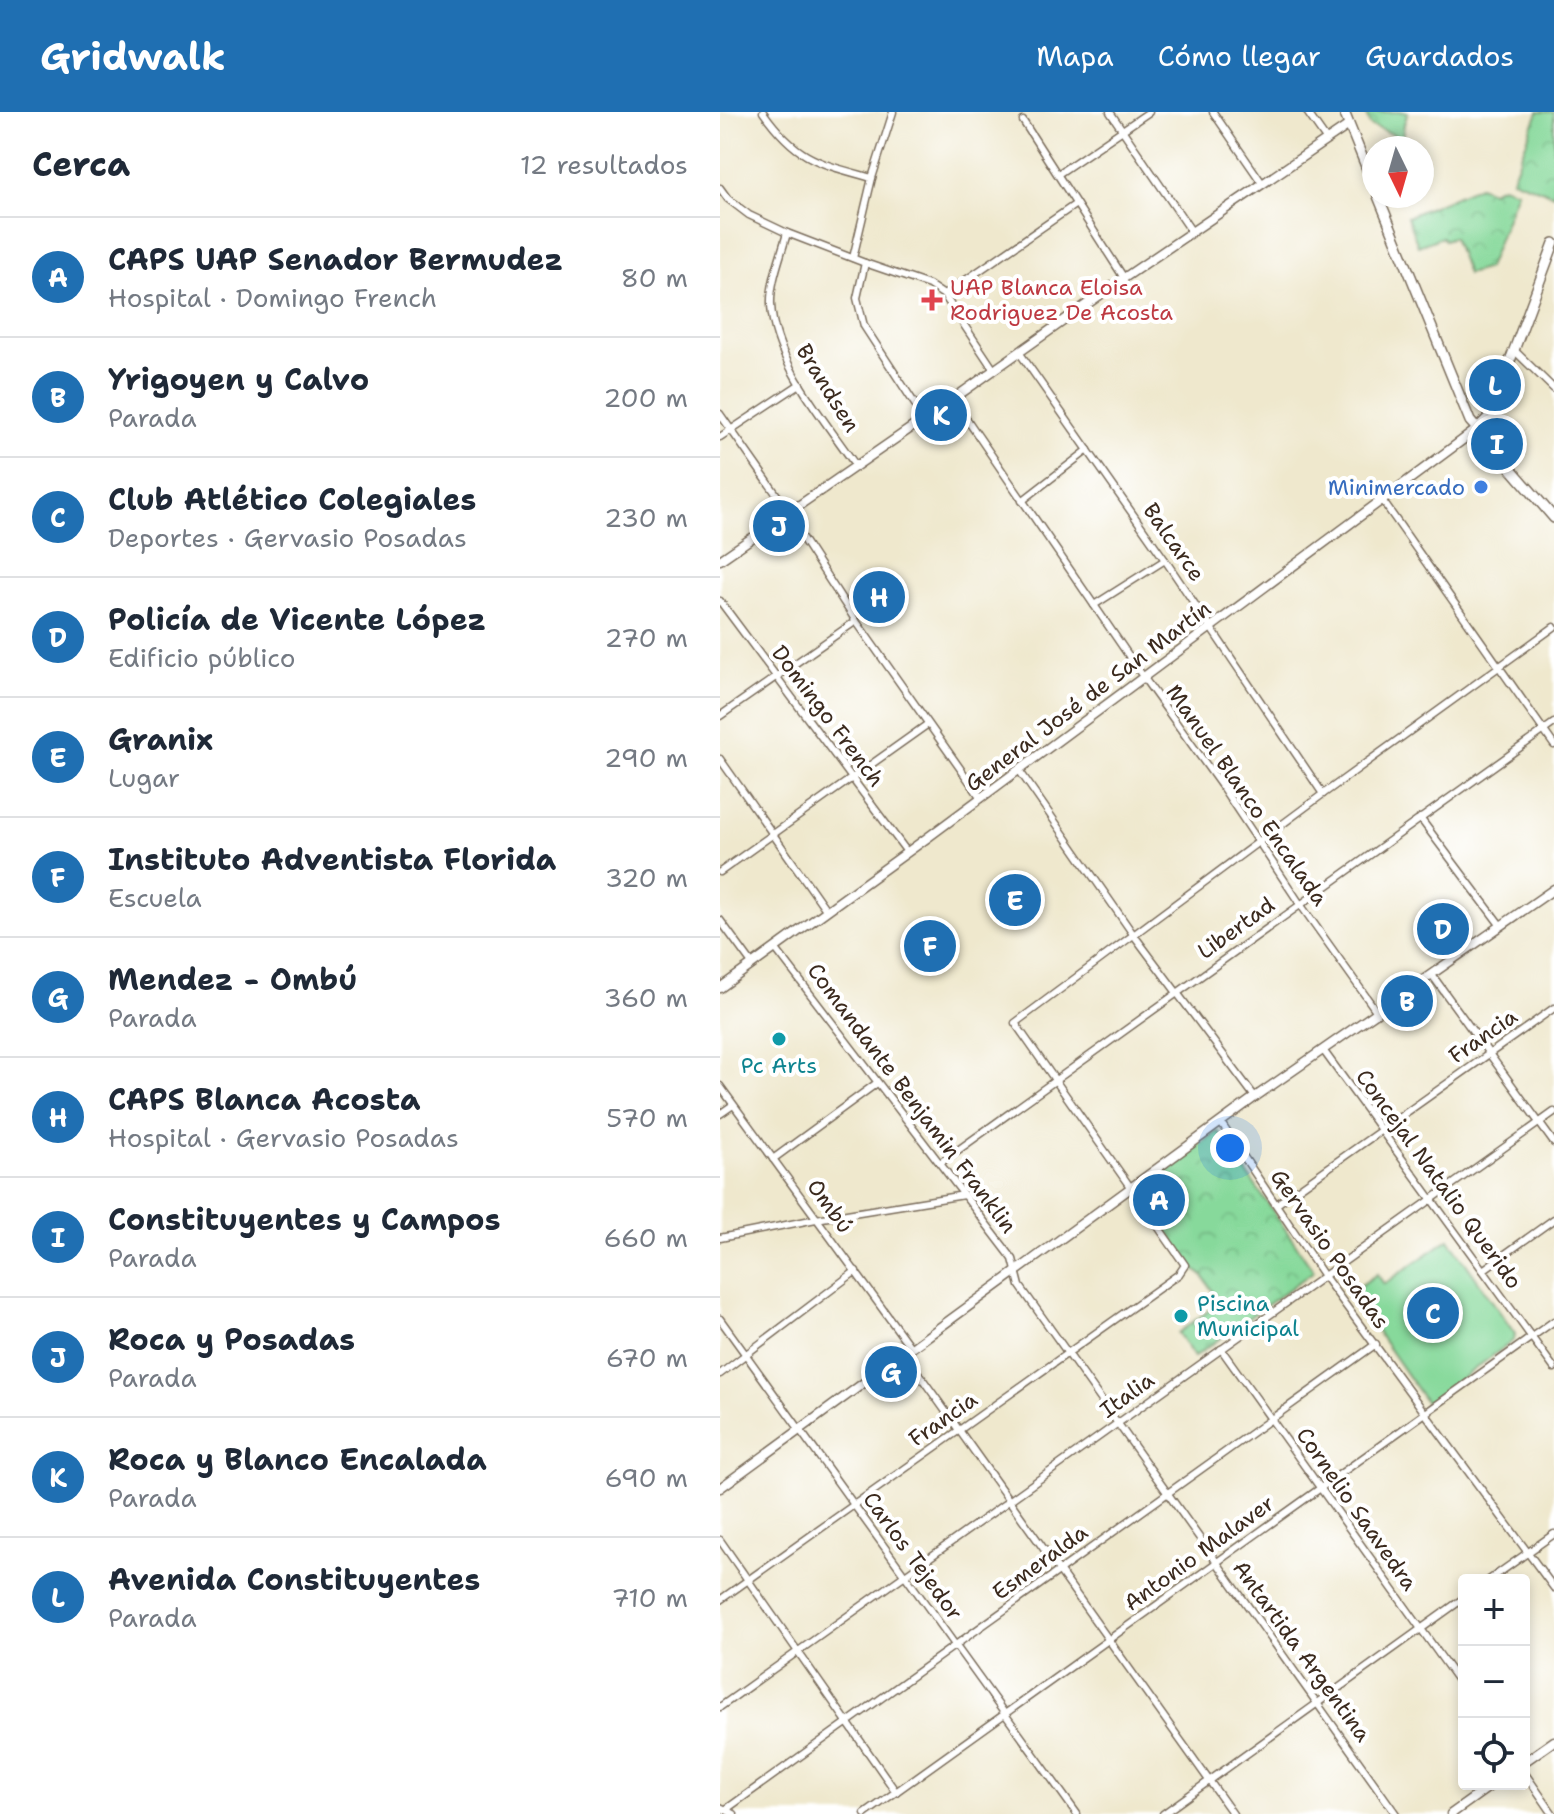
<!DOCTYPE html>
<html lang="es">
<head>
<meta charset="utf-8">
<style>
  :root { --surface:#fff; --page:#f6f6f7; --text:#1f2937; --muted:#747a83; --line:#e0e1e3; --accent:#1f6fb2 }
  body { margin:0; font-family:"Shantell Sans",sans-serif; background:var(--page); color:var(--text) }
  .controls { position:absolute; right:24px; bottom:24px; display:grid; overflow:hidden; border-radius:8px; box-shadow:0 4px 12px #0003 }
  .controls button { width:72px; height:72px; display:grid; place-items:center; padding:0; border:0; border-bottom:2px solid var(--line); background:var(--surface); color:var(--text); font:40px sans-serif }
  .compass { position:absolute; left:642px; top:24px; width:72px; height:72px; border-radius:50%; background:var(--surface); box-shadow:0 4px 12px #0003; rotate:175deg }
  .you { position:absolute; left:510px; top:1036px; width:28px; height:28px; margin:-20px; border:6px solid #fff; border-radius:50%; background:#1a73e8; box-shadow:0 0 0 12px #1a73e833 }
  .badge { display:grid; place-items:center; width:52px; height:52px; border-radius:50%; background:var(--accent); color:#fff; font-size:26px; font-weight:700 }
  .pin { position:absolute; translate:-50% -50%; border:4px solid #fff; box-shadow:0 2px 8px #0006 }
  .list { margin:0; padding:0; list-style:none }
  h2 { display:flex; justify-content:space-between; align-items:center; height:104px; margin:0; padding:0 32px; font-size:34px }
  h2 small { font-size:26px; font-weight:400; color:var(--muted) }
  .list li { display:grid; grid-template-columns:52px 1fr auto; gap:24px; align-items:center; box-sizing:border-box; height:120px; padding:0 32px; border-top:2px solid var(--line) }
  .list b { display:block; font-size:30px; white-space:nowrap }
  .list p { margin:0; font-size:26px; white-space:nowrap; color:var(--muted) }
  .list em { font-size:26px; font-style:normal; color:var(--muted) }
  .icon { flex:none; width:44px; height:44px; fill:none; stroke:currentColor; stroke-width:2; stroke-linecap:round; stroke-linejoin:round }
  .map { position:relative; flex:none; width:834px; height:1702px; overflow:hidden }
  header { display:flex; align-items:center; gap:48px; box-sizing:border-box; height:112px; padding:0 40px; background:var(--accent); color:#fff }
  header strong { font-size:38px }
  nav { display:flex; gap:44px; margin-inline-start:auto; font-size:28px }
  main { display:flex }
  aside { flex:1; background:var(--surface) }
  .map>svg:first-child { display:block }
</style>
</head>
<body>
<header>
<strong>Gridwalk</strong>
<nav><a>Mapa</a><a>Cómo llegar</a><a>Guardados</a></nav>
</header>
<main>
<aside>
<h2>Cerca<small>12 resultados</small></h2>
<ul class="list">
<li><span class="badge">A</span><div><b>CAPS UAP Senador Bermudez</b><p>Hospital · Domingo French</p></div><em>80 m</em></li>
<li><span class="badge">B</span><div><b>Yrigoyen y Calvo</b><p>Parada</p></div><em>200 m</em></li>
<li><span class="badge">C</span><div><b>Club Atlético Colegiales</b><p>Deportes · Gervasio Posadas</p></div><em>230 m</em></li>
<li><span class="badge">D</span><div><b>Policía de Vicente López</b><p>Edificio público</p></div><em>270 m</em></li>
<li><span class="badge">E</span><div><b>Granix</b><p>Lugar</p></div><em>290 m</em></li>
<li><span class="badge">F</span><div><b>Instituto Adventista Florida</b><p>Escuela</p></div><em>320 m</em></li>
<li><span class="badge">G</span><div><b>Mendez - Ombú</b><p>Parada</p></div><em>360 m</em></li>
<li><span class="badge">H</span><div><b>CAPS Blanca Acosta</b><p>Hospital · Gervasio Posadas</p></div><em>570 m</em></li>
<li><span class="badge">I</span><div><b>Constituyentes y Campos</b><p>Parada</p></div><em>660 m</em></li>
<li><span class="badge">J</span><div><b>Roca y Posadas</b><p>Parada</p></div><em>670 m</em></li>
<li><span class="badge">K</span><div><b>Roca y Blanco Encalada</b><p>Parada</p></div><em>690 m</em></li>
<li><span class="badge">L</span><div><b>Avenida Constituyentes</b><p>Parada</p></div><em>710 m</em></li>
</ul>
</aside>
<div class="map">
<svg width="834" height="1702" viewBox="0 0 834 1702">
  <defs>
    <pattern id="park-crowns" width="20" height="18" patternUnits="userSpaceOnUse" patternTransform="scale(2)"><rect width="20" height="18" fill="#87d99b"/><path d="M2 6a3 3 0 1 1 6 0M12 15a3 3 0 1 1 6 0" fill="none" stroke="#75ba85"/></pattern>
  </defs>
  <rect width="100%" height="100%" fill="#fff"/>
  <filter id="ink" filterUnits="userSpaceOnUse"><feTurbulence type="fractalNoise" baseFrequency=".0125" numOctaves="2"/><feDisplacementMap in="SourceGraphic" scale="16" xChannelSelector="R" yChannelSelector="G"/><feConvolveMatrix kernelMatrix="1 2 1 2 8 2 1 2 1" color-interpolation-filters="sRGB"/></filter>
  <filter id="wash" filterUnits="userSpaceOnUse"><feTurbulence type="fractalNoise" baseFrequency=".006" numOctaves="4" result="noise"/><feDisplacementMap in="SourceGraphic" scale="32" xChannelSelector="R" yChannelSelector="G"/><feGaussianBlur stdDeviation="1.8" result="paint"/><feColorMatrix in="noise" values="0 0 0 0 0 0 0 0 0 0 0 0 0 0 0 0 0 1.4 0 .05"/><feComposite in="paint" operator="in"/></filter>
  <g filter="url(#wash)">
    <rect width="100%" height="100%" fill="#efe8cd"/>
    <g fill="url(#park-crowns)" stroke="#61825c" stroke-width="2">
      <path d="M645,0h43l-4,12 -2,14 -32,-13z"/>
      <path d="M818,0h16v83l-42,-16z"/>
      <path d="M759,74l12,5 11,-5 15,5 -29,77 -21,6 -14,-37 -9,3 -2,-3 -24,9 -11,-29z"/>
      <path d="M498,1019l96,140 -120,86 -16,-24 34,-25 4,-11 -13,-21 -9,-7 -57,-80z"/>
    </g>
    <path fill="#87d99b" stroke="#61825c" stroke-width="2" d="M729,1127l66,95 -1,6 -87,64 -77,-111 27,-19 7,10z"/>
  </g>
  <g filter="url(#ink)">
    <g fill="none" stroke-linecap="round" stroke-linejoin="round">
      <g stroke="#7a6c5b" stroke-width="9">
        <g id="minor">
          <path d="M43,0c34,48 55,51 109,66"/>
          <path d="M390,0l82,120"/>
          <path d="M493,0l49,71"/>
          <path d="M587,0l19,27"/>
          <path d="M303,9l101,157"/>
          <path d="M338,62l91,-62"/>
          <path d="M0,76l8,11 21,16 38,18 78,30 64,22 15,10 50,75"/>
          <path d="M67,121c-6,23 -17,49 -16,72 3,57 54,115 85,161"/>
          <path d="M133,146l19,-80 21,-66"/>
          <path d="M145,151l-8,35 7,28 60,92"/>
          <path d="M224,183l132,-91"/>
          <path d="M794,238l40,39"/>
          <path d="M299,240l146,208 158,234"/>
          <path d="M233,287l191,279 79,110 77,116 77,108"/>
          <path d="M0,302l64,91 7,16 65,100 125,177"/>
          <path d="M0,325l80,-53"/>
          <path d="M662,388l172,245"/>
          <path d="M302,389l66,-51"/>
          <path d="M0,489l187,251"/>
          <path d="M374,493l71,-45"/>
          <path d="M0,604l136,-95"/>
          <path d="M0,647l107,152"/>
          <path d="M299,658l114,164 122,163"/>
          <path d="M700,706l81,108"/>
          <path d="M0,760l208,-148"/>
          <path d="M0,808l32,44"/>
          <path d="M55,836l238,311 7,27 376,528"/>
          <path d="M712,863l122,168"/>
          <path d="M603,938l231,318"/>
          <path d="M0,974l191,262"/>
          <path d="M0,1002l13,-9"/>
          <path d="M501,1011l103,153 230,312"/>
          <path d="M53,1047l104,-76"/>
          <path d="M220,1051l614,-440"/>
          <path d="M557,1092l277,-196"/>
          <path d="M0,1126l96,-19 148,-24"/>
          <path d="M763,1158l71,-51"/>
          <path d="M0,1207l357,495"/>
          <path d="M501,1237l243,340"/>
          <path d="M184,1241l329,461"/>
          <path d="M0,1262l136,-103"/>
          <path d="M0,1428l176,252"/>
          <path d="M769,1468l65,-46"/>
          <path d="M0,1488l459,-326 6,-9 -170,-242 308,-229 231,-167"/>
          <path d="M0,1595l834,-595"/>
          <path d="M804,1660l29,42"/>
          <path d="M0,1695l14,7"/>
          <path d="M5,1698l651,-466"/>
          <path d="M145,1702l689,-493"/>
          <path d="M443,1702l301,-216"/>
        </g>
      </g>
      <g stroke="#7a6c5b" stroke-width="11">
        <g id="tertiary">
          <path d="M0,448l233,-161 171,-121 225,-153"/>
          <path d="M0,876l207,-150 549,-408"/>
          <path d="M0,1376l535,-391 299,-208"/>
          <path d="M804,1650l30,-21"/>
          <path d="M731,1702l42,-30"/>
        </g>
      </g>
      <g stroke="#7a6c5b" stroke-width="12">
        <g id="secondary">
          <path d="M624,0l30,74"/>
          <path d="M658,84l92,225 84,97"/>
          <path d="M756,318l13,-13 65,-174"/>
        </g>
      </g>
      <use href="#minor" stroke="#fff" stroke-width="6"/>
      <use href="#tertiary" stroke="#fff" stroke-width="8"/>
      <use href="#secondary" stroke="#fff" stroke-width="9"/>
    </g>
  </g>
  <path fill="#e0444e" stroke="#fff" stroke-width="3" d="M208 176h8v8h8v8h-8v8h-8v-8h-8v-8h8z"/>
  <circle fill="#3f7fe0" stroke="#fff" stroke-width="3" cx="761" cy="375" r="8"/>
  <g fill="#0f9aa8" stroke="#fff" stroke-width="3">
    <circle cx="59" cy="927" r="8"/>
    <circle cx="461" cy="1204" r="8"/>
  </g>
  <g text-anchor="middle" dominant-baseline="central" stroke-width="8" stroke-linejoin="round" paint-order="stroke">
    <g font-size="22" fill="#be3a42" stroke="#fff" text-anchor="start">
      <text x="230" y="175">UAP Blanca Eloisa<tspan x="230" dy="25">Rodriguez De Acosta</tspan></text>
    </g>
    <g font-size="22" fill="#3b2a1e" stroke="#fff">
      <text transform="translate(108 276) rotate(58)">Brandsen</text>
      <text transform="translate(454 430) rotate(55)">Balcarce</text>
      <text transform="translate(368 584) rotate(-37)">General José de San Martín</text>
      <text transform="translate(108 604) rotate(53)">Domingo French</text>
      <text transform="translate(527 683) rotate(55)">Manuel Blanco Encalada</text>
      <text transform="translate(516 816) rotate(-36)">Libertad</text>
      <text transform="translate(763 924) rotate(-35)">Francia</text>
      <text transform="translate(192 986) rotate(53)">Comandante Benjamin Franklin</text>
      <text transform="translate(719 1067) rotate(54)">Concejal Natalio Querido</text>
      <text transform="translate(110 1094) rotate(54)">Ombú</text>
      <text transform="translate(610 1137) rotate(55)">Gervasio Posadas</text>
      <text transform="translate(407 1283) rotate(-36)">Italia</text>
      <text transform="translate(223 1307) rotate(-35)">Francia</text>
      <text transform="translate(637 1397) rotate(55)">Cornelio Saavedra</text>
      <text transform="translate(479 1441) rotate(-36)">Antonio Malaver</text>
      <text transform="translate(193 1444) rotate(54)">Carlos Tejedor</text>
      <text transform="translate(320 1450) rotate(-36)">Esmeralda</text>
      <text transform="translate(582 1539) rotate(54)">Antartida Argentina</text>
    </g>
    <g font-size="22" fill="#366cbe" stroke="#fff" text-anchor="end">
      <text x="745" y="375">Minimercado</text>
    </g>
    <g font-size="22" fill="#0d838f" stroke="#fff">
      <text x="59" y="953">Pc Arts</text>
      <text x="477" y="1191" text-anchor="start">Piscina<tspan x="477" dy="25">Municipal</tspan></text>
    </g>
  </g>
</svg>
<div class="controls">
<button>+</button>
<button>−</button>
<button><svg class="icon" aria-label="locate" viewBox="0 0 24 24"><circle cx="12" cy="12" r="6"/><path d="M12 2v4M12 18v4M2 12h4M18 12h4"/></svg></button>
</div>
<svg class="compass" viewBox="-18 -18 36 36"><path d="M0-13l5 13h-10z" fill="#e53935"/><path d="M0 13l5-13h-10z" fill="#747a83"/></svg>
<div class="you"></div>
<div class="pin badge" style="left:439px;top:1088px">A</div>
<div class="pin badge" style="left:687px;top:889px">B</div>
<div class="pin badge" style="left:713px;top:1201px">C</div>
<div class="pin badge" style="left:723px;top:817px">D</div>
<div class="pin badge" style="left:295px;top:788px">E</div>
<div class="pin badge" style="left:210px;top:834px">F</div>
<div class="pin badge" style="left:171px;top:1260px">G</div>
<div class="pin badge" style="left:159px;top:485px">H</div>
<div class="pin badge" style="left:777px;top:332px">I</div>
<div class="pin badge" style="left:59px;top:414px">J</div>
<div class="pin badge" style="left:221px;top:303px">K</div>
<div class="pin badge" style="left:775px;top:273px">L</div>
</div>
</main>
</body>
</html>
